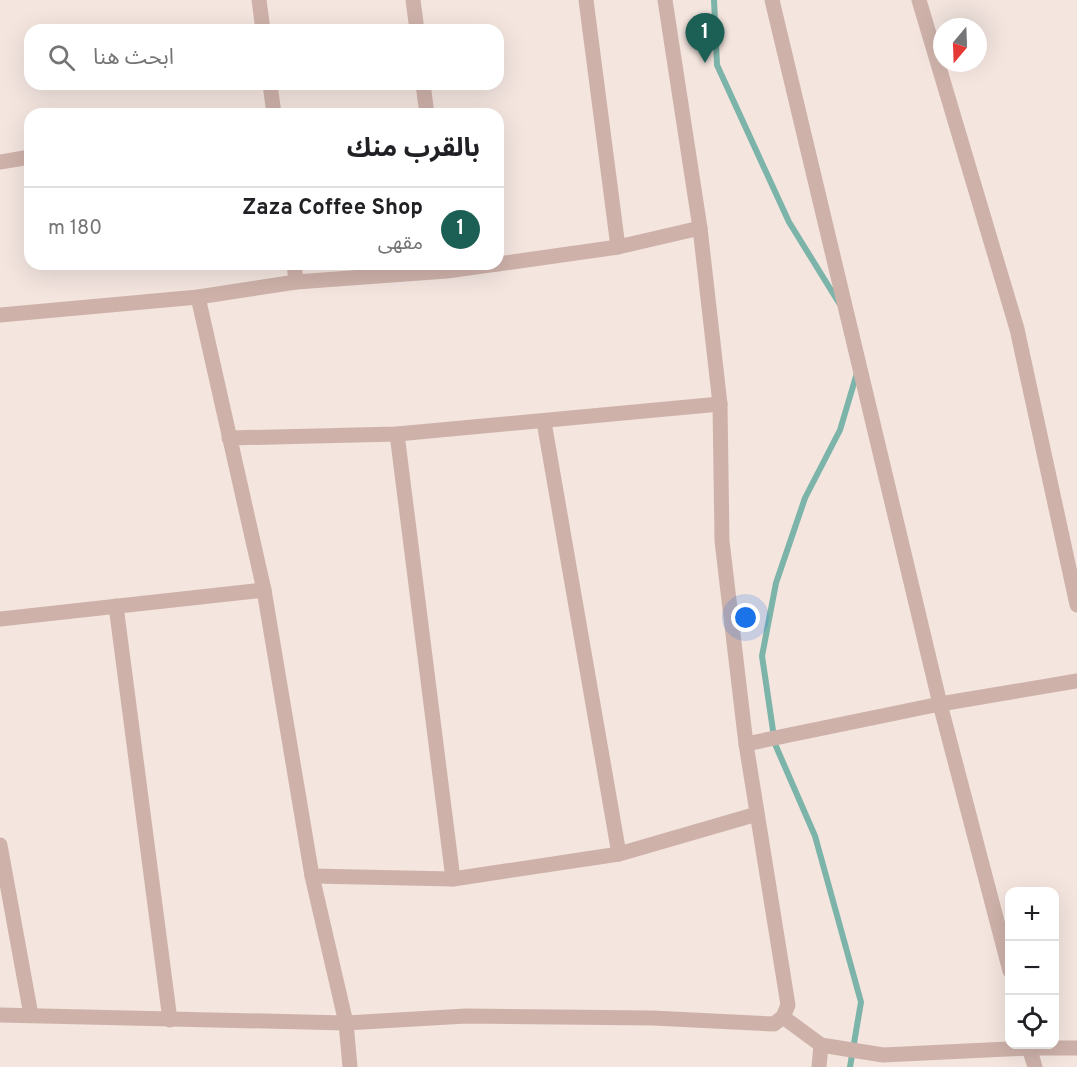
<!DOCTYPE html>
<html lang="ar">
<head>
<meta charset="utf-8">
<style>
  :root { --surface:#fff; --page:#f6f6f6; --text:#202124; --muted:#757577; --line:#e0e0e0; --accent:#1c6055 }
  body { margin:0; font-family:Overpass,"Noto Sans Arabic",sans-serif; background:var(--page); color:var(--text); direction:rtl }
  .controls { position:absolute; right:18px; bottom:18px; display:grid; overflow:hidden; border-radius:12px; box-shadow:0 6px 24px #0002 }
  .controls button { width:54px; height:54px; display:grid; place-items:center; padding:0; border:0; border-bottom:2px solid var(--line); background:var(--surface); color:var(--text); font:30px sans-serif }
  .compass { position:absolute; left:933px; top:18px; width:54px; height:54px; border-radius:50%; background:var(--surface); box-shadow:0 6px 24px #0002; rotate:199deg }
  .you { position:absolute; left:746px; top:618px; width:21px; height:21px; margin:-15px; border:4px solid #fff; border-radius:50%; background:#1a73e8; box-shadow:0 0 0 9px #1a73e833 }
  .badge { display:grid; place-items:center; width:39px; height:39px; border-radius:50%; background:var(--accent); color:#fff; font-size:20px; font-weight:700 }
  .pin { position:absolute; translate:-50% -50px; filter:drop-shadow(0 2px 3px #0008) }
  .pin::after { content:''; position:absolute; top:32px; width:21px; height:18px; background:inherit; clip-path:polygon(0 0,100% 0,50% 100%) }
  .list { margin:0; padding:0; list-style:none }
  h2 { display:flex; justify-content:space-between; align-items:center; height:78px; margin:0; padding:0 24px; font-size:26px }
  h2 small { font-size:20px; font-weight:400; color:var(--muted) }
  .list li { display:grid; grid-template-columns:39px 1fr auto; gap:18px; align-items:center; box-sizing:border-box; height:84px; padding:0 24px; border-top:2px solid var(--line) }
  .list b { display:block; font-size:22px; white-space:nowrap }
  .list p { margin:0; font-size:20px; white-space:nowrap; color:var(--muted) }
  .list em { font-size:20px; font-style:normal; color:var(--muted) }
  .icon { flex:none; width:33px; height:33px; fill:none; stroke:currentColor; stroke-width:2; stroke-linecap:round; stroke-linejoin:round }
  .map { position:relative; flex:none; width:1077px; height:1067px; overflow:hidden; direction:ltr }
  .search { position:absolute; background:var(--surface); box-shadow:0 6px 24px #0002; left:24px; top:24px; width:480px; height:66px; display:flex; align-items:center; gap:15px; box-sizing:border-box; padding:0 21px; border-radius:18px; color:var(--muted); font-size:22px }
  .panel { position:absolute; background:var(--surface); box-shadow:0 6px 24px #0002; left:24px; top:108px; width:480px; height:162px; border-radius:18px; direction:rtl }
  .map>svg:first-child { display:block }
</style>
</head>
<body>
<div class="map">
<svg width="1077" height="1067" viewBox="0 0 1077 1067">
  <rect width="100%" height="100%" fill="#f4e5df"/>
  <g fill="none" stroke-linecap="round" stroke-linejoin="round">
    <g stroke="#7cb4a9" stroke-width="6">
      <path d="M714,0l3,65 72,157 50,81"/>
      <path d="M850,1067l11,-65 -46,-166 -40,-92 -13,-88 14,-73 29,-85 35,-68 17,-57"/>
    </g>
    <g stroke="#ceb2aa" stroke-width="15">
      <path d="M259,0l4,30"/>
      <path d="M413,0l4,30"/>
      <path d="M586,0l32,247"/>
      <path d="M772,0l168,704 70,267"/>
      <path d="M919,0l98,329 60,276"/>
      <path d="M270,84l4,30"/>
      <path d="M423,84l4,30"/>
      <path d="M0,162l30,-5"/>
      <path d="M294,264l2,18"/>
      <path d="M498,264l120,-17 82,-19"/>
      <path d="M198,297l66,293 48,286 34,147 4,44"/>
      <path d="M0,315l198,-18 98,-15 151,-11 50,-7"/>
      <path d="M544,422l75,432"/>
      <path d="M397,434l56,445"/>
      <path d="M229,438l168,-4 323,-30"/>
      <path d="M116,606l54,414"/>
      <path d="M0,619l264,-29"/>
      <path d="M746,744l194,-40 137,-23"/>
      <path d="M0,845l31,170"/>
      <path d="M312,876l141,3 166,-25 138,-40"/>
      <path d="M0,1015l346,8 120,-7 187,2 121,6 9,-7 5,-12 -42,-261 -24,-203 -2,-137 -20,-176 -35,-228"/>
      <path d="M783,1017l38,28 62,10 146,-7h48"/>
      <path d="M1028,1044l7,23"/>
      <path d="M819,1067l2,-22"/>
    </g>
  </g>
</svg>
<div class="controls">
<button>+</button>
<button>−</button>
<button><svg class="icon" aria-label="locate" viewBox="0 0 24 24"><circle cx="12" cy="12" r="6"/><path d="M12 2v4M12 18v4M2 12h4M18 12h4"/></svg></button>
</div>
<svg class="compass" viewBox="-18 -18 36 36"><path d="M0-13l5 13h-10z" fill="#e53935"/><path d="M0 13l5-13h-10z" fill="#757577"/></svg>
<div class="you"></div>
<div class="pin badge" style="left:705px;top:63px">1</div>
<div class="search"><svg class="icon" aria-label="search" viewBox="0 0 24 24"><circle cx="10" cy="10" r="6"/><path d="M15 15l6 6"/></svg>ابحث هنا</div>
<section class="panel">
<h2>بالقرب منك<small></small></h2>
<ul class="list">
<li><span class="badge">1</span><div><b>Zaza Coffee Shop</b><p>مقهى</p></div><em>180 m</em></li>
</ul>
</section>
</div>
</body>
</html>
